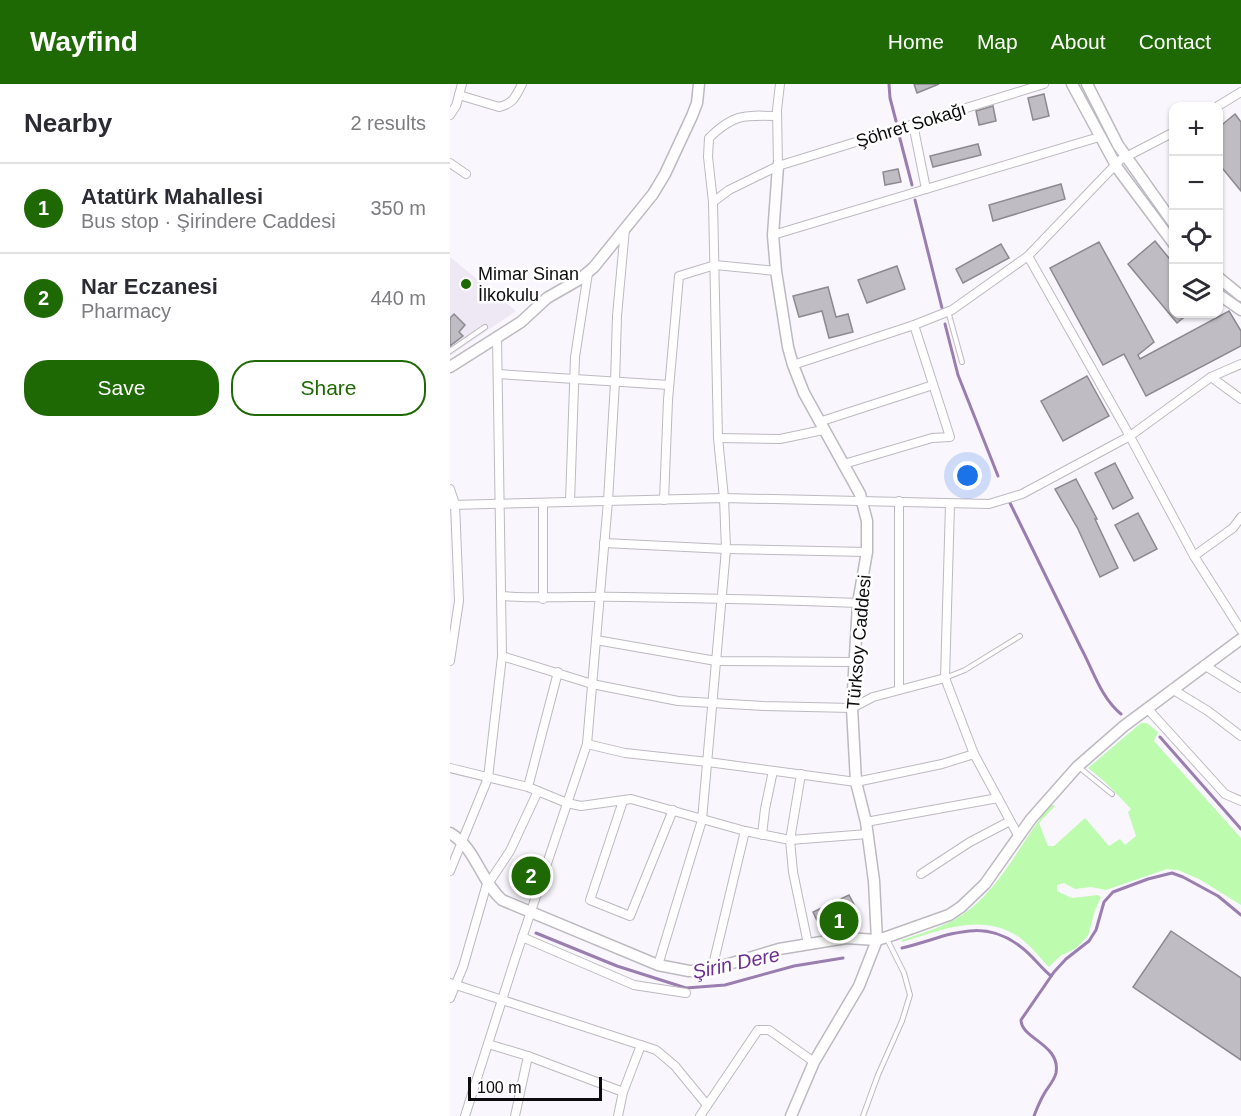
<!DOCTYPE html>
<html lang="en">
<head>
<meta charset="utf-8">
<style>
  :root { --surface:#fff; --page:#f2f2f3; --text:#2b2b33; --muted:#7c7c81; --line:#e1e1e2; --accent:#1f6904 }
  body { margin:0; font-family:Arial,sans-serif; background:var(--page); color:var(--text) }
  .controls { position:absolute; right:18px; top:18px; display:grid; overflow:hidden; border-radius:12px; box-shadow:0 2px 4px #0004 }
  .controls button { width:54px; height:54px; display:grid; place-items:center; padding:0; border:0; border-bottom:2px solid var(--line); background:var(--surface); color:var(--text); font:30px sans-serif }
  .scale { position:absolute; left:18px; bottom:15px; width:134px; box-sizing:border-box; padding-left:6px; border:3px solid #0c0b0d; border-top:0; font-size:16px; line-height:21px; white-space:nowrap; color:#0c0b0d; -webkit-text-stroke:4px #fff; paint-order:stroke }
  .you { position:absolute; left:518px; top:392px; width:21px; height:21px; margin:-15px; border:4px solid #fff; border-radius:50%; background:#1a73e8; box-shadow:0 0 0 9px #1a73e833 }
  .badge { display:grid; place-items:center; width:39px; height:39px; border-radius:50%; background:var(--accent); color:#fff; font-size:20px; font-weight:700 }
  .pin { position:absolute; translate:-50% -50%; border:3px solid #fff; box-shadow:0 2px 6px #0006 }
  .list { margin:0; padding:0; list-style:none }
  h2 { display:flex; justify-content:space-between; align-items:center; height:78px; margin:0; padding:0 24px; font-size:26px }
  h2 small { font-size:20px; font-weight:400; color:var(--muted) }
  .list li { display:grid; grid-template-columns:39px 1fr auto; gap:18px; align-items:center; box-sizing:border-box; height:90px; padding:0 24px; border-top:2px solid var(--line) }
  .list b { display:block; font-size:22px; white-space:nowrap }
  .list p { margin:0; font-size:20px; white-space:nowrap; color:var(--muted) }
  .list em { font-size:20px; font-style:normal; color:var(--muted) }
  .actions { display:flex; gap:12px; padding:18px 24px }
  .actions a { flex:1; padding:14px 0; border:2px solid var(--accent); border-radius:24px; text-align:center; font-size:21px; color:var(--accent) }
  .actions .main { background:var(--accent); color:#fff }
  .icon { flex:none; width:33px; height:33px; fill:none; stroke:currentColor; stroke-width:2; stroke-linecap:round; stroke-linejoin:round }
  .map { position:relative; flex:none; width:791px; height:1032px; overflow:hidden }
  header { display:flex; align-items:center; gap:36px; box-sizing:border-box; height:84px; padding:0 30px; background:var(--accent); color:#fff }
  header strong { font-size:28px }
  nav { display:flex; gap:33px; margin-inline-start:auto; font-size:21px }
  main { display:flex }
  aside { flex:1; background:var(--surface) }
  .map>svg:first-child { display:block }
</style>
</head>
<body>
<header>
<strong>Wayfind</strong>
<nav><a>Home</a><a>Map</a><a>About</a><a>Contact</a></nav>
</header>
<main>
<aside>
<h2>Nearby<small>2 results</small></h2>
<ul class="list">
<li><span class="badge">1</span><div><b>Atatürk Mahallesi</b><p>Bus stop · Şirindere Caddesi</p></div><em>350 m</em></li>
<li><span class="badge">2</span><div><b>Nar Eczanesi</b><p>Pharmacy</p></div><em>440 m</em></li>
</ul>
<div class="actions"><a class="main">Save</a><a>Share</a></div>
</aside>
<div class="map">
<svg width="791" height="1032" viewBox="0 0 791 1032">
  <rect width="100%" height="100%" fill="#faf6fe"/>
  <path fill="#eee7f4" d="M0,173l66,54 -66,45z"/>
  <path fill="#bdfbaf" d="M691,639h6l11,9 -4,9 87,97v67l-42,-26 -21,-9 -11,-1 -61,21 -15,-3 -16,2 -11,-6 -7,2v6l15,7 26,-3 3,2 -6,13 -7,26 -13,13 -15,7 -11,11c-10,-10 -19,-22 -30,-30 -37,-25 -78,-7 -117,5v-2c20,-7 42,-13 60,-25 38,-25 60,-75 89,-111l4,2 -16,17 9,23h6l31,-28 24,28 11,-7 5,6 11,-9 -8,-24 3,-3 -26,-27 -17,-14z"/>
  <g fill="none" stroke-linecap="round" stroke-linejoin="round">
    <g stroke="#9a7eaf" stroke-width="3">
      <path d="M439,0l1,14 6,23"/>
      <path d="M449,51l13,50"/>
      <path d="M465,116l27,108"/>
      <path d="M495,240l13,51 40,101"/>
      <path d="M560,419c24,48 47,97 71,145 12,22 20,50 40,66"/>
      <path d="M710,653l81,92"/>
      <path d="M86,849l81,33 69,22 39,-3 69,-19 49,-8"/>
      <path d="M452,864c43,-10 78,-33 119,-1 11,8 19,20 30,29"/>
      <path d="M584,1032c3,-8 6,-15 10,-22 4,-7 10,-13 12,-21 5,-29 -35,-34 -35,-53l33,-48 12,-13 23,-18 7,-11 8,-28 9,-10 35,-13 24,-6 11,4 35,19 23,19"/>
    </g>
  </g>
  <g fill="#c0bcc3" stroke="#8d8990" stroke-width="1.5">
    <path d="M464,0h25l-22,9z"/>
    <path d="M594,10l5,22 -16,4 -5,-22z"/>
    <path d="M543,22l3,15 -17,4 -3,-14z"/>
    <path d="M785,30l6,8v69l-23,-28v-35z"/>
    <path d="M528,60l3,11 -48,12 -3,-11z"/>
    <path d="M448,85l3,13 -16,3 -2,-13z"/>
    <path d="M611,100l4,15 -72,22 -4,-16z"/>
    <path d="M705,157l18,22v51h15l-11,9 -49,-59z"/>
    <path d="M649,158l55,100 -16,13 2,4 89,-48 12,20v15l-95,50 -22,-42 -21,11 -53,-97z"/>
    <path d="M551,160l8,14 -46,25 -7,-14z"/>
    <path d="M447,182l8,23 -38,14 -9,-23z"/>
    <path d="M378,203l8,30 12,-3 5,18 -24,6 -7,-27 -23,6 -6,-21z"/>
    <path d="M4,230l11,11 -6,7 4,4 -13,10v-28z"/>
    <path d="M637,292l22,40 -46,25 -22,-40z"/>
    <path d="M665,379l18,35 -20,11 -18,-36z"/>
    <path d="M626,395l21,40h-2l23,49 -18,9 -22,-48 -23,-40z"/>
    <path d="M688,429l19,36 -23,12 -19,-36z"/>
    <path d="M399,811l10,19 -36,19 -10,-21z"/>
    <path d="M721,847l70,47v82l-108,-73z"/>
  </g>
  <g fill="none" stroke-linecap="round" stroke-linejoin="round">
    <g stroke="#bdb9c0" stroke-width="6">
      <g id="lane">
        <path d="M498,227l14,51"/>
        <path d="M0,267l35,-24"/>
        <path d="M495,594l20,-8 55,-34"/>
        <path d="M630,684l32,26"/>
        <path d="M413,1032l15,-41 24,-54 8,-26 -6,-22 -17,-34"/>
      </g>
    </g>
    <g stroke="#bdb9c0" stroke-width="10">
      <g id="street">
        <path d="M9,11l40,12c14,-3 17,-11 23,-23"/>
        <path d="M768,22l23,-14"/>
        <path d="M0,31l6,-9 6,-22"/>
        <path d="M463,40l13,65"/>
        <path d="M0,79l16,11"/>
        <path d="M328,82l-1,-56 3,-26"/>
        <path d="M263,118l16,-12 49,-24 266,-82"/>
        <path d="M323,151l326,-98"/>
        <path d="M578,172l99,175 67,125 47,74"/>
        <path d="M343,281l121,-40 38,-15 76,-54 92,-96 54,-28"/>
        <path d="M48,290l171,11"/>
        <path d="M761,293l30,22"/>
        <path d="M369,338l114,-37"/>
        <path d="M268,354l62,1 43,-9"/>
        <path d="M394,380l88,-26 18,-1 -36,-112"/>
        <path d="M0,405l5,15 4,97 -9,60"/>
        <path d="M214,416l4,-100 11,-124 36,-11 61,6"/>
        <path d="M449,417v188"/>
        <path d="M120,418l5,-145 13,-84"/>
        <path d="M500,420l-5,174 29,76 45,83"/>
        <path d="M0,421l274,-7 265,6 33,-10 108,-58 81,-59 30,-13"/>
        <path d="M154,459l122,6 141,3"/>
        <path d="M744,472l39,-28 8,-11"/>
        <path d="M51,512c41,3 82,0 124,1 78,1 156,3 233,6"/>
        <path d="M93,515v-96"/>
        <path d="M146,556l120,21 137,1"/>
        <path d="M52,572l90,28 86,17 86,5 88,2 21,-11 72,-19"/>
        <path d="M754,581l37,23"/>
        <path d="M722,605l36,22 33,25"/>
        <path d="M697,624l78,86 16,7"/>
        <path d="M137,660l38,9 83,9 148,20 86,-18 32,-10"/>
        <path d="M0,684l78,19 39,16 14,3 50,-7 114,32 45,9 78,-6"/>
        <path d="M351,690l-11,66 3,32 15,72"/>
        <path d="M78,703l30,-115"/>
        <path d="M173,717l-33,99 40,16 43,-106"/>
        <path d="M416,738l132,-24"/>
        <path d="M312,751l3,-26 8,-38"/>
        <path d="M0,787l38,-93 14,-122 -5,-319"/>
        <path d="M471,790l49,-32 40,-21"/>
        <path d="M72,853l112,48 52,8"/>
        <path d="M208,881l44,-145 24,-271 -2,-51 -6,-60 -5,-236 -5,-45 1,-19c24,-24 35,-23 68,-22"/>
        <path d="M262,885l33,-138"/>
        <path d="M0,899l206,67 19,16 32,39"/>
        <path d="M0,914l13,-31 23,-80 24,-36 28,-60"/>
        <path d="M38,960l40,12 95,36"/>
        <path d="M15,1032l50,-157 72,-215 21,-243 7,-119 2,-66 8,-87"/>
        <path d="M65,1032l13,-60"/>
        <path d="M168,1032l5,-24 18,-47"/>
        <path d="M250,1032l58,-86h11l45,32"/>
      </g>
    </g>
    <g stroke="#bdb9c0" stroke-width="13">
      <g id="secondary">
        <path d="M622,0l46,85 56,75"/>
        <path d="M637,0l31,61 56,79"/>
        <path d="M328,82l-5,69 3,36 12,76 5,18 11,28 56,101 7,27v31l-9,51 -6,105 4,74 10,40 8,59 3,59 -18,46 -45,76 -23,54"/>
        <path d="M768,193l23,19"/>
        <path d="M768,210l23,16"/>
        <path d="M0,283l71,-45 26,-24 33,-19 14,-12 59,-73 12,-20 27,-58 5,-13 2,-19"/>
        <path d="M0,749c26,15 30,47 52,67l156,65 31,6h11l12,-2 67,-20 67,-11 31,2 10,-3 62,-22 12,-8 24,-23 46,-65 46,-52 47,-41 117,-87"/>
      </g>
    </g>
    <use href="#lane" stroke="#fff" stroke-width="4"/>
    <use href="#street" stroke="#fff" stroke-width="8"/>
    <use href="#secondary" stroke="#fff" stroke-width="10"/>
  </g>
  <circle fill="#1f6904" stroke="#fff" stroke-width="2" cx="16" cy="200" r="6"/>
  <g text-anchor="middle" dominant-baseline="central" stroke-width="5" stroke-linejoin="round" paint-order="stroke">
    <g font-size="18" fill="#0c0b0d" stroke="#fff">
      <text transform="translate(461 41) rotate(-17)">Şöhret Sokağı</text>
      <text transform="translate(409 558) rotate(-85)">Türksoy Caddesi</text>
    </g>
    <g font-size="18" fill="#0c0b0d" stroke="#fff" text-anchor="start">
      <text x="28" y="190">Mimar Sinan<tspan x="28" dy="21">İlkokulu</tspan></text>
    </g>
    <g font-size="20" font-style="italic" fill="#6c3091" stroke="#fff">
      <text transform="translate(286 879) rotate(-12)">Şirin Dere</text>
    </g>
  </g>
</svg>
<div class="controls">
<button>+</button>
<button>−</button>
<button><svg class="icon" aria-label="locate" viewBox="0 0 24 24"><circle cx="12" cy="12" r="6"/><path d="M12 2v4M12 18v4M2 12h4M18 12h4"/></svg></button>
<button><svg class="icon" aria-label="layers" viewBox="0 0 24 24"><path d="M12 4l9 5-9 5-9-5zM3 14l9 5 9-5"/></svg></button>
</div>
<div class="scale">100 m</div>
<div class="you"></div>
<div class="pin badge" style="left:389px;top:837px">1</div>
<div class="pin badge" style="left:81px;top:792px">2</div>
</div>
</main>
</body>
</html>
